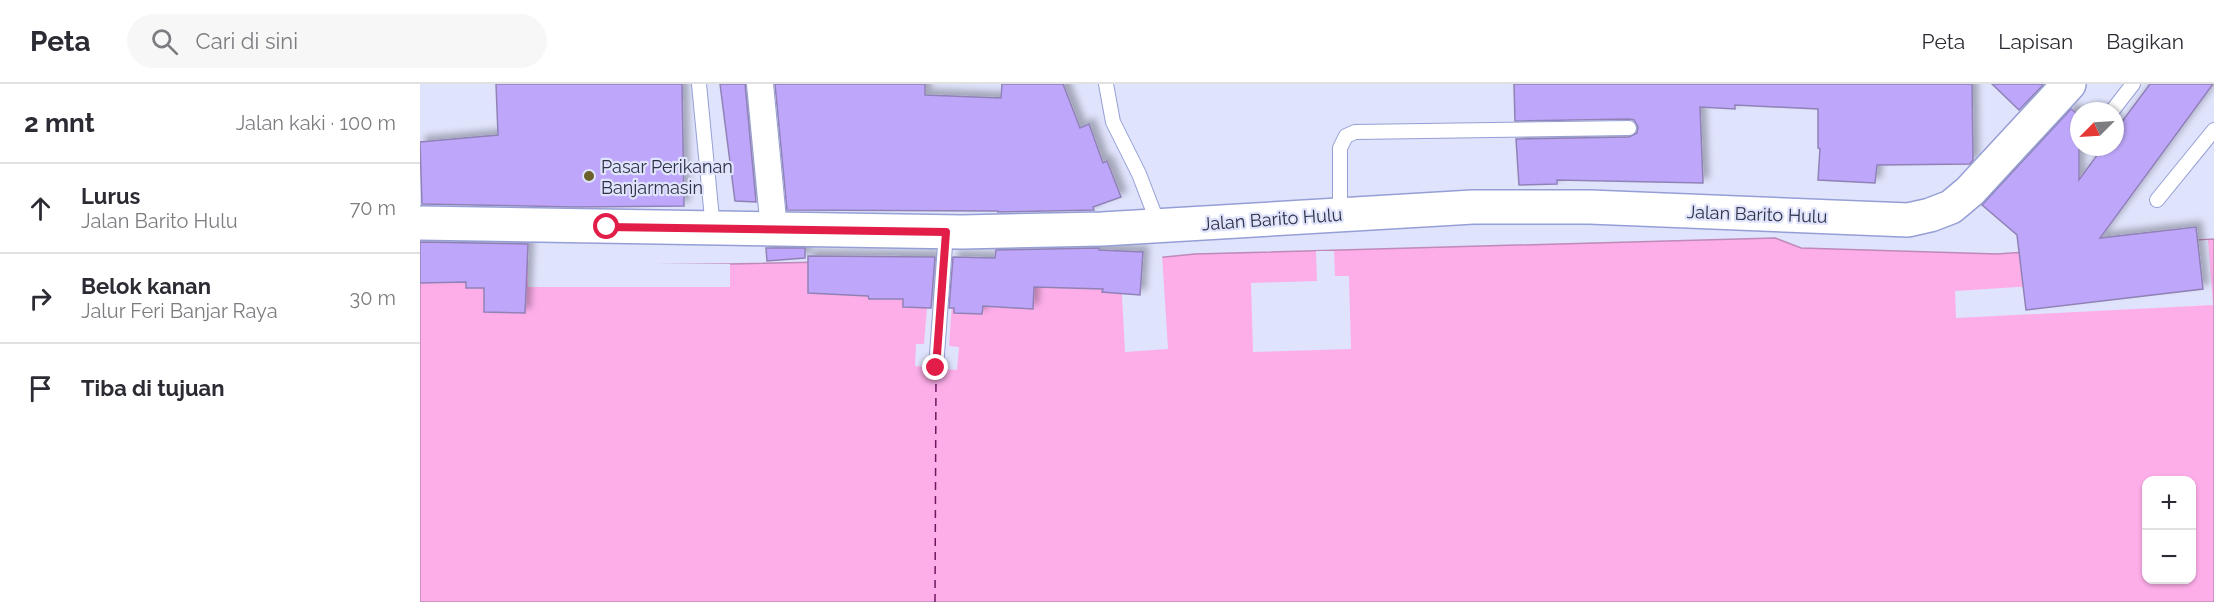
<!DOCTYPE html>
<html lang="id">
<head>
<meta charset="utf-8">
<style>
  :root { --surface:#fff; --page:#f7f7f7; --text:#2b2b33; --muted:#7c7c81; --line:#e1e1e2 }
  body { margin:0; font-family:Raleway,sans-serif; background:var(--page); color:var(--text) }
  .controls { position:absolute; right:18px; bottom:18px; display:grid; overflow:hidden; border-radius:12px; box-shadow:0 2px 4px #0004 }
  .controls button { width:54px; height:54px; display:grid; place-items:center; padding:0; border:0; border-bottom:2px solid var(--line); background:var(--surface); color:var(--text); font:30px sans-serif }
  .compass { position:absolute; left:1650px; top:18px; width:54px; height:54px; border-radius:50%; background:var(--surface); box-shadow:0 2px 4px #0004; rotate:246deg }
  .stop { position:absolute; width:18px; height:18px; margin:-14px; border:4px solid #e11d48; border-radius:50%; background:#fff }
  .stop.end { background:#e11d48; border-color:#fff; box-shadow:0 2px 6px #0008 }
  .list { margin:0; padding:0; list-style:none }
  h2 { display:flex; justify-content:space-between; align-items:center; height:78px; margin:0; padding:0 24px; font-size:26px }
  h2 small { font-size:20px; font-weight:400; color:var(--muted) }
  .list li { display:grid; grid-template-columns:39px 1fr auto; gap:18px; align-items:center; box-sizing:border-box; height:90px; padding:0 24px; border-top:2px solid var(--line) }
  .list b { display:block; font-size:22px; white-space:nowrap }
  .list p { margin:0; font-size:20px; white-space:nowrap; color:var(--muted) }
  .list em { font-size:20px; font-style:normal; color:var(--muted) }
  .icon { flex:none; width:33px; height:33px; fill:none; stroke:currentColor; stroke-width:2; stroke-linecap:round; stroke-linejoin:round }
  .map { position:relative; flex:none; width:1794px; height:518px; overflow:hidden }
  header { display:flex; align-items:center; gap:36px; box-sizing:border-box; height:84px; padding:0 30px; background:var(--surface); border-bottom:2px solid var(--line) }
  header strong { font-size:28px }
  nav { display:flex; gap:33px; margin-inline-start:auto; font-size:21px }
  .search { width:420px; height:54px; background:var(--page); display:flex; align-items:center; gap:15px; box-sizing:border-box; padding:0 21px; border-radius:33px; color:var(--muted); font-size:22px }
  main { display:flex }
  aside { flex:1; background:var(--surface) }
  .map>svg:first-child { display:block }
</style>
</head>
<body>
<header>
<strong>Peta</strong>
<div class="search"><svg class="icon" aria-label="search" viewBox="0 0 24 24"><circle cx="10" cy="10" r="6"/><path d="M15 15l6 6"/></svg>Cari di sini</div>
<nav><a>Peta</a><a>Lapisan</a><a>Bagikan</a></nav>
</header>
<main>
<aside>
<h2>2 mnt<small>Jalan kaki · 100 m</small></h2>
<ul class="list">
<li><svg class="icon" aria-label="ahead" viewBox="0 0 24 24"><path d="M12 20V5M6 11l6-6 6 6"/></svg><div><b>Lurus</b><p>Jalan Barito Hulu</p></div><em>70 m</em></li>
<li><svg class="icon" aria-label="right" viewBox="0 0 24 24"><path d="M7 20v-9h11M14 6l5 5-5 5"/></svg><div><b>Belok kanan</b><p>Jalur Feri Banjar Raya</p></div><em>30 m</em></li>
<li><svg class="icon" aria-label="arrive" viewBox="0 0 24 24"><path d="M6 21V4h12l-3 4 3 4H6"/></svg><div><b>Tiba di tujuan</b></div></li>
</ul>
</aside>
<div class="map">
<svg width="1794" height="518" viewBox="0 0 1794 518">
  <defs>
    <filter id="shadow"><feDropShadow dx="5.5" dy="-5.5" stdDeviation="3" flood-color="#0004"/></filter>
  </defs>
  <rect width="100%" height="100%" fill="#dfe3fb"/>
  <path fill="#fdaee9" stroke="#bf89b9" stroke-width="1.5" fill-rule="evenodd" d="M1355,154l26,10 196,6 217,-15v363h-1794v-335l310,-3 201,-4 183,2 81,-8zM1726,396h46v100h-46z"/>
  <g fill="#dfe3fb">
    <path d="M1788,156l5,65 -257,13 -1,-27 81,-5 -2,-35z"/>
    <path d="M896,167h18l1,25h14l2,73 -98,3 -2,-69 66,-2z"/>
    <path d="M742,170l6,95 -43,3 -5,-94z"/>
    <path d="M511,176l24,1 -6,85 10,1 -2,23 -42,-4 1,-22h8z"/>
    <rect x="108" y="180" width="202" height="23"/>
  </g>
  <g fill="none" stroke-linecap="round" stroke-linejoin="round">
    <path stroke="#701661" stroke-width="1.5" stroke-dasharray="8 6" stroke-linecap="butt" d="M515,518l1,-227"/>
  </g>
  <g fill="#bea7fa" stroke="#9082b7" stroke-width="1.5" filter="url(#shadow)">
    <path d="M76,0h186l2,122 -109,1 -153,-3 -2,-62 78,-7z"/>
    <path d="M300,0h25l11,118 -21,-1z"/>
    <path d="M355,0h150v11l76,3 1,-14h61l17,44 9,-4 14,39 4,-2 14,36 -28,10 1,3 -96,2v-1l-211,-1z"/>
    <path d="M1094,0h458l1,76 -3,4 -93,1 -2,18 -57,-3 2,-31 -2,-1v-39l-83,-4v4l-35,-2 3,76 -146,-3v4l-38,1 -3,-46 113,-2 8,-4 1,-6 -4,-7 -5,-1 -114,2z"/>
    <path d="M1572,0h49l2,1 -24,25z"/>
    <path d="M1730,0h63l-113,154 96,-11 7,62 -177,21 -9,-75 -35,-30 89,-96 8,6v65l24,-33h12v-16z"/>
    <path d="M0,158l108,2 -3,69 -41,-1v-24h-18v-6l-46,1z"/>
    <path d="M346,164h39v10l-38,3z"/>
    <path d="M679,164v2l44,2 -3,43 -38,-3 1,-3 -69,-2 -1,22 -50,-3 -1,8 -28,-1v-5h-5l4,-51 42,1 1,-8z"/>
    <path d="M388,172l127,1 -4,51 -28,-1v-8h-34l-1,-3 -60,-3z"/>
  </g>
  <g fill="none" stroke-linecap="round" stroke-linejoin="round">
    <g stroke="#959fd5" stroke-width="16">
      <g id="lane">
        <path d="M279,0l14,145"/>
        <path d="M686,0l7,38 26,52 20,52"/>
        <path d="M1692,27l21,-27"/>
        <path d="M1737,116l57,-70"/>
        <path d="M920,131v-67l6,-12 9,-4 274,-4"/>
        <path d="M516,284l10,-136"/>
      </g>
    </g>
    <g stroke="#959fd5" stroke-width="28">
      <path id="street" d="M340,0l14,146"/>
    </g>
    <g stroke="#959fd5" stroke-width="36">
      <path id="secondary" d="M0,139l542,9 140,-3 371,-22h117l318,13 22,-5 21,-8 19,-16 99,-107"/>
    </g>
    <use href="#lane" stroke="#fff" stroke-width="14"/>
    <use href="#street" stroke="#fff" stroke-width="26"/>
    <use href="#secondary" stroke="#fff" stroke-width="33"/>
  </g>
  <g fill="none" stroke-linecap="round" stroke-linejoin="round">
    <path stroke="#e11d48" stroke-width="8" d="M187,143l339,5 -10,136"/>
  </g>
  <circle fill="#6b5f2c" stroke="#dfe3fb" stroke-width="2" cx="169" cy="92" r="6"/>
  <g text-anchor="middle" dominant-baseline="central" stroke-width="4.5" stroke-linejoin="round" paint-order="stroke">
    <g font-size="18" fill="#2e3248" stroke="#dfe3fb" text-anchor="start">
      <text x="181" y="82">Pasar Perikanan<tspan x="181" dy="21">Banjarmasin</tspan></text>
    </g>
    <g font-size="18" fill="#2e3248" stroke="#dfe3fb">
      <text transform="translate(1337 130) rotate(2)">Jalan Barito Hulu</text>
      <text transform="translate(852 135) rotate(-4)">Jalan Barito Hulu</text>
    </g>
  </g>
</svg>
<div class="controls">
<button>+</button>
<button>−</button>
</div>
<svg class="compass" viewBox="-18 -18 36 36"><path d="M0-13l5 13h-10z" fill="#e53935"/><path d="M0 13l5-13h-10z" fill="#7c7c81"/></svg>
<div class="stop" style="left:187px;top:143px"></div>
<div class="stop end" style="left:516px;top:284px"></div>
</div>
</main>
</body>
</html>
